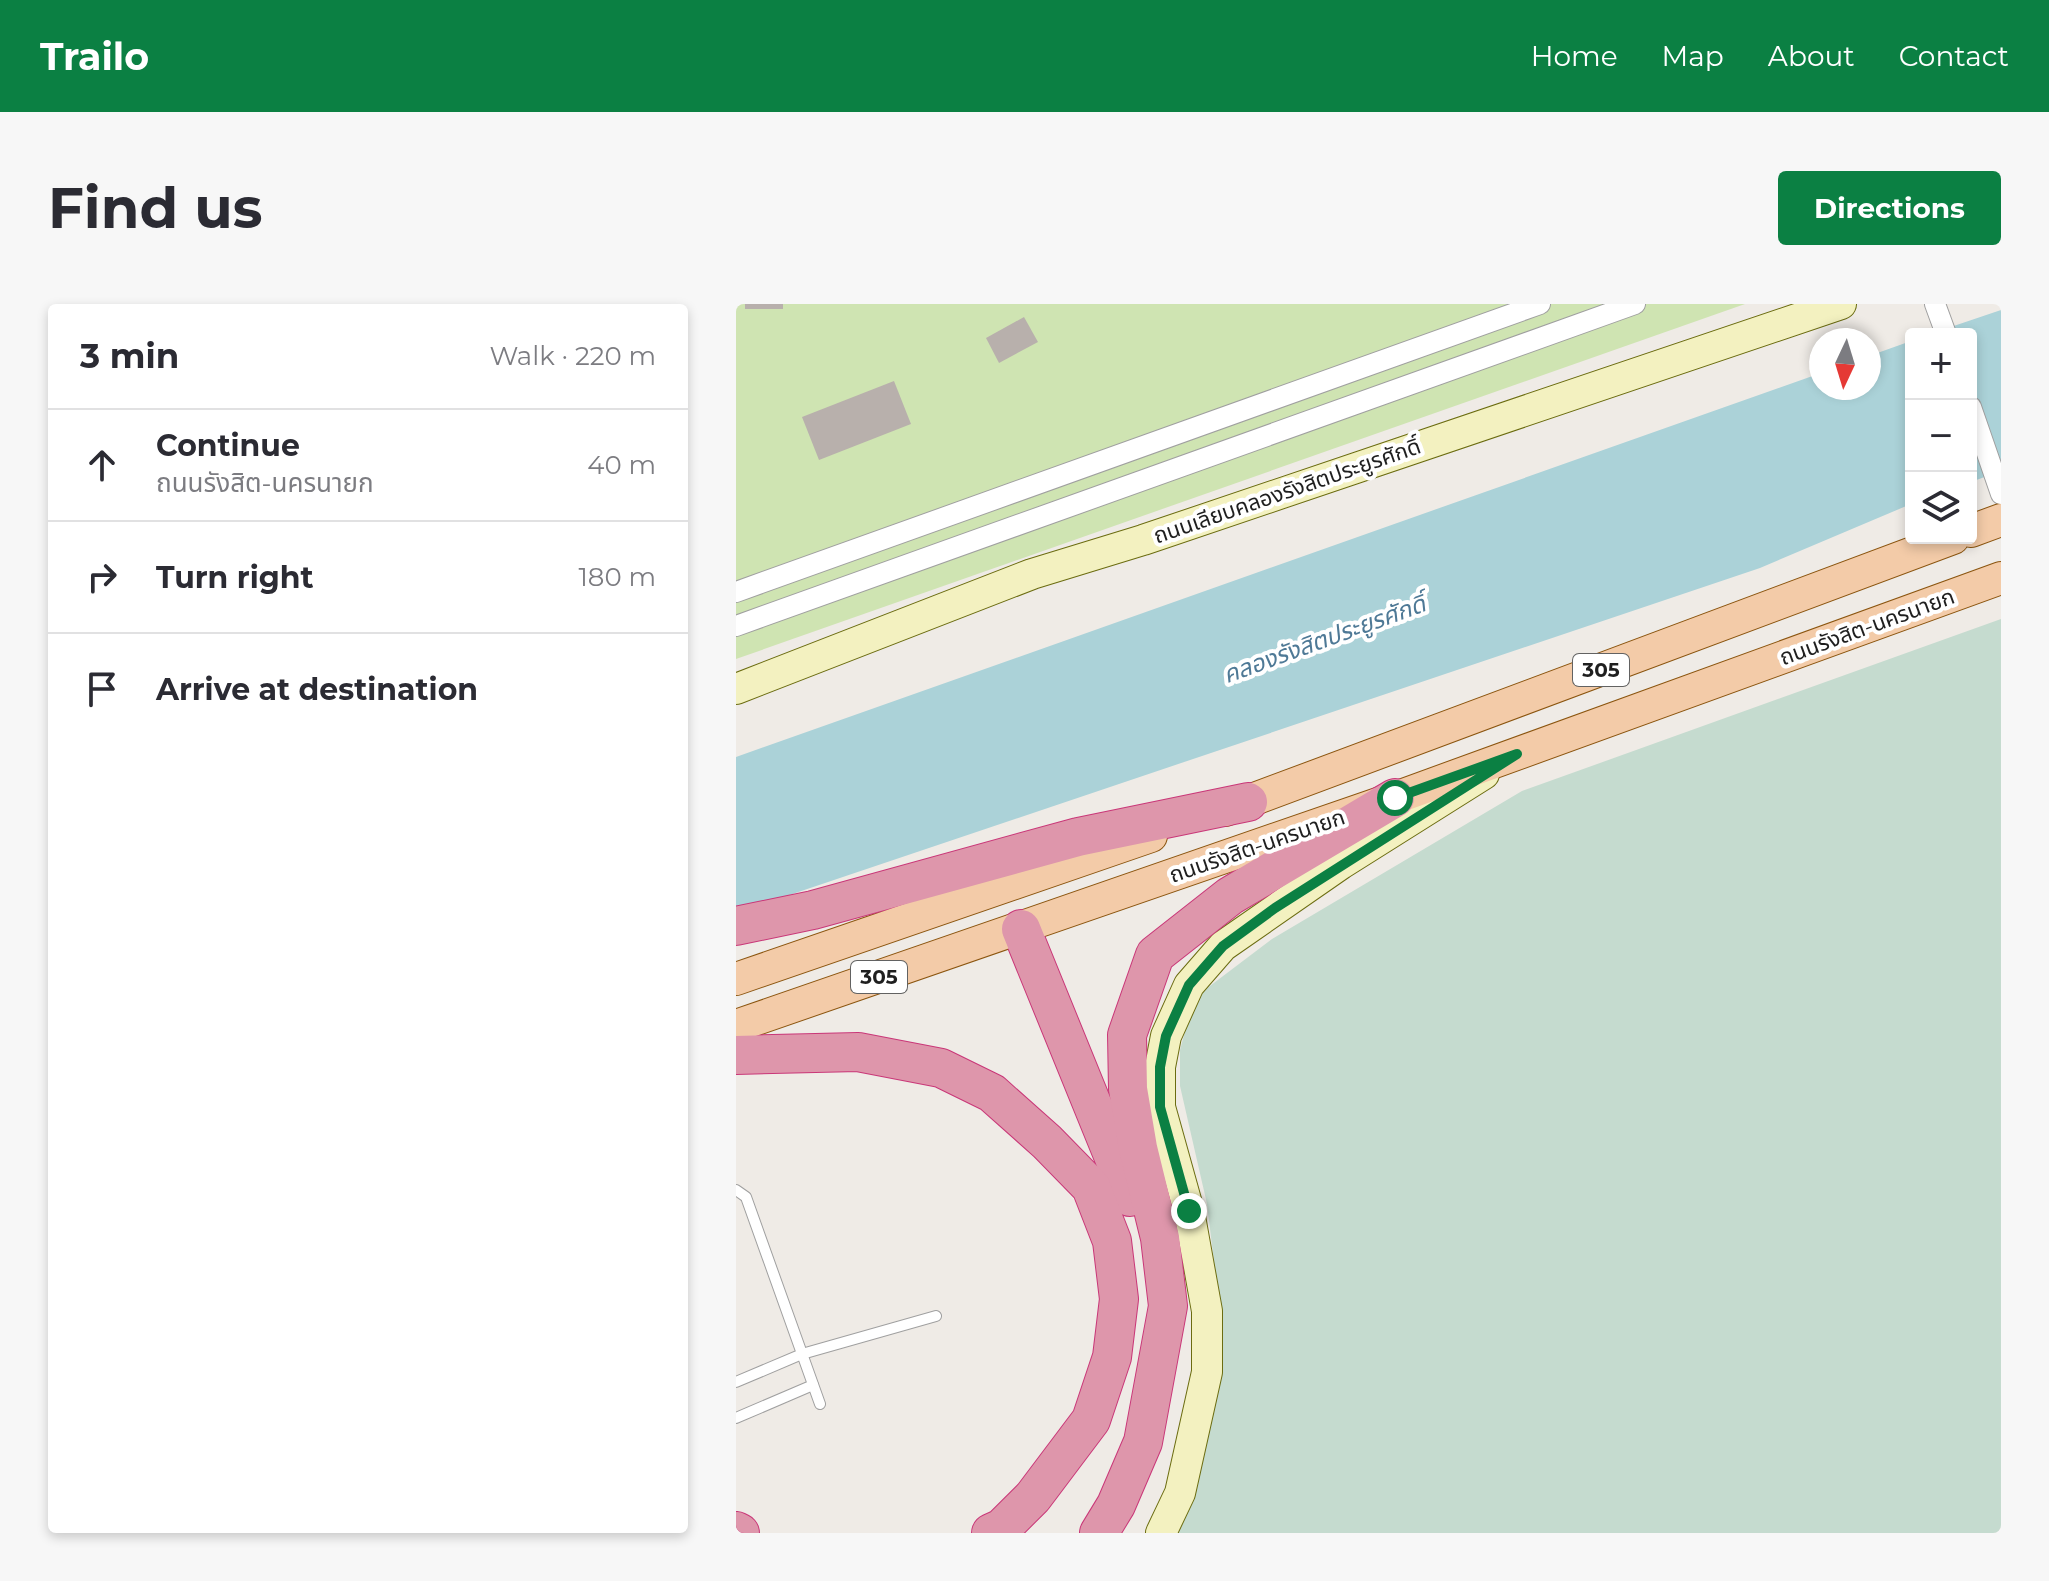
<!DOCTYPE html>
<html lang="en">
<head>
<meta charset="utf-8">
<style>
  :root { --surface:#fff; --page:#f7f7f7; --text:#2b2b33; --muted:#7c7c81; --line:#e1e1e2; --accent:#0b8043 }
  body { margin:0; font-family:Montserrat,"Noto Sans Thai",sans-serif; background:var(--page); color:var(--text) }
  .controls { position:absolute; right:24px; top:24px; display:grid; overflow:hidden; border-radius:8px; box-shadow:0 4px 12px #0003 }
  .controls button { width:72px; height:72px; display:grid; place-items:center; padding:0; border:0; border-bottom:2px solid var(--line); background:var(--surface); color:var(--text); font:40px sans-serif }
  .compass { position:absolute; left:1073px; top:24px; width:72px; height:72px; border-radius:50%; background:var(--surface); box-shadow:0 4px 12px #0003; rotate:184deg }
  .stop { position:absolute; width:24px; height:24px; margin:-18px; border:6px solid #0b8043; border-radius:50%; background:#fff }
  .stop.end { background:#0b8043; border-color:#fff; box-shadow:0 2px 8px #0008 }
  .list { margin:0; padding:0; list-style:none }
  h2 { display:flex; justify-content:space-between; align-items:center; height:104px; margin:0; padding:0 32px; font-size:34px }
  h2 small { font-size:26px; font-weight:400; color:var(--muted) }
  .list li { display:grid; grid-template-columns:52px 1fr auto; gap:24px; align-items:center; box-sizing:border-box; height:112px; padding:0 32px; border-top:2px solid var(--line) }
  .list b { display:block; font-size:30px; white-space:nowrap }
  .list p { margin:0; font-size:26px; white-space:nowrap; color:var(--muted) }
  .list em { font-size:26px; font-style:normal; color:var(--muted) }
  .icon { flex:none; width:44px; height:44px; fill:none; stroke:currentColor; stroke-width:2; stroke-linecap:round; stroke-linejoin:round }
  .map { position:relative; flex:none; width:1265px; height:1229px; overflow:hidden; border-radius:8px }
  header { display:flex; align-items:center; gap:48px; box-sizing:border-box; height:112px; padding:0 40px; background:var(--accent); color:#fff }
  header strong { font-size:38px }
  nav { display:flex; gap:44px; margin-inline-start:auto; font-size:28px }
  .intro { display:flex; align-items:center; justify-content:space-between; box-sizing:border-box; height:192px; padding:0 48px }
  h1 { margin:0; font-size:56px }
  .button { padding:20px 36px; border-radius:8px; background:var(--accent); color:#fff; font-size:28px; font-weight:700 }
  main { display:flex; gap:48px; padding:0 48px }
  aside { flex:1; background:var(--surface); border-radius:8px; box-shadow:0 4px 12px #0003 }
  .map>svg:first-child { display:block }
</style>
</head>
<body>
<header>
<strong>Trailo</strong>
<nav><a>Home</a><a>Map</a><a>About</a><a>Contact</a></nav>
</header>
<div class="intro"><h1>Find us</h1><a class="button">Directions</a></div>
<main>
<aside>
<h2>3 min<small>Walk · 220 m</small></h2>
<ul class="list">
<li><svg class="icon" aria-label="ahead" viewBox="0 0 24 24"><path d="M12 20V5M6 11l6-6 6 6"/></svg><div><b>Continue</b><p>ถนนรังสิต-นครนายก</p></div><em>40 m</em></li>
<li><svg class="icon" aria-label="right" viewBox="0 0 24 24"><path d="M7 20v-9h11M14 6l5 5-5 5"/></svg><div><b>Turn right</b></div><em>180 m</em></li>
<li><svg class="icon" aria-label="arrive" viewBox="0 0 24 24"><path d="M6 21V4h12l-3 4 3 4H6"/></svg><div><b>Arrive at destination</b></div></li>
</ul>
</aside>
<div class="map">
<svg width="1265" height="1229" viewBox="0 0 1265 1229">
  <rect width="100%" height="100%" fill="#efebe6"/>
  <path fill="#cfe4b2" d="M0,0h1009l-1009,355z"/>
  <path fill="#c5dbcf" d="M1265,315v914h-831l44,-130 8,-75 -15,-124 -27,-118v-36l14,-52 78,-59 250,-148z"/>
  <g fill="#abd2d8">
    <path d="M1265,6v161l-30,11v-148h-41z"/>
    <path d="M1175,37v163l-151,64 -1024,345v-156l1085,-384v15h48v-32z"/>
  </g>
  <g fill="#b8b0ac">
    <rect x="9" y="0" width="38" height="5"/>
    <path d="M288,13l14,25 -39,21 -13,-25z"/>
    <path d="M158,77l17,43 -92,36 -17,-43z"/>
  </g>
  <g fill="none" stroke-linecap="round" stroke-linejoin="round">
    <g stroke="#a0a0a0" stroke-width="12">
      <g id="lane">
        <path d="M0,886l10,7 74,207"/>
        <path d="M0,1078l66,-28 134,-38"/>
        <path d="M0,1114l77,-33"/>
      </g>
    </g>
    <g stroke="#a0a0a0" stroke-width="22">
      <g id="street">
        <path d="M1199,0l11,30"/>
        <path d="M1235,103l30,87"/>
        <path d="M0,288l804,-288"/>
        <path d="M0,322l899,-322"/>
      </g>
    </g>
    <g stroke="#6b6c10" stroke-width="32">
      <g id="secondary">
        <path d="M0,385l296,-115 111,-34 698,-236"/>
        <path d="M425,1229l19,-40 27,-121v-61l-18,-100 -29,-104v-40l6,-31 23,-51 34,-39 118,-82 143,-90"/>
      </g>
    </g>
    <g stroke="#8b550f" stroke-width="34">
      <g id="primary">
        <path d="M1235,227l30,-11"/>
        <path d="M489,506l728,-272"/>
        <path d="M0,675l415,-143"/>
        <path d="M0,722l659,-228 606,-220"/>
      </g>
    </g>
    <g stroke="#c93778" stroke-width="40">
      <g id="highway">
        <path d="M0,622l77,-16 265,-73 170,-35"/>
        <path d="M285,625l109,268"/>
        <path d="M0,751l122,-3 83,16 51,25 55,49 44,45 21,54 7,58 -7,58 -21,63 -58,77 -31,31 -11,5"/>
        <path d="M0,1227l4,2"/>
        <path d="M363,1229l17,-28 27,-63 25,-136 -8,-68 -22,-90 -10,-59 -1,-54 28,-80 75,-59 165,-98"/>
      </g>
    </g>
    <use href="#lane" stroke="#fff" stroke-width="10"/>
    <use href="#street" stroke="#fff" stroke-width="20"/>
    <use href="#secondary" stroke="#f3f1c0" stroke-width="30"/>
    <use href="#primary" stroke="#f3cba8" stroke-width="32"/>
    <use href="#highway" stroke="#de96ab" stroke-width="38"/>
  </g>
  <g fill="none" stroke-linecap="round" stroke-linejoin="round">
    <path stroke="#0b8043" stroke-width="10" d="M453,907l-29,-104v-40l6,-31 23,-51 34,-39 52,-38 242,-154 -122,44"/>
  </g>
  <g text-anchor="middle" dominant-baseline="central" stroke-width="8" stroke-linejoin="round" paint-order="stroke">
    <g fill="#fff" stroke="#626262" stroke-width="2">
      <rect x="837" y="350" width="56" height="32" rx="6"/>
      <rect x="115" y="657" width="56" height="32" rx="6"/>
    </g>
    <g font-size="20" font-weight="bold" fill="#1f1f1f">
      <text x="865" y="366">305</text>
      <text x="143" y="673">305</text>
    </g>
    <g font-size="22" fill="#1f1f1f" stroke="#fff">
      <text transform="translate(551 187) rotate(-19)">ถนนเลียบคลองรังสิตประยูรศักดิ์</text>
      <text transform="translate(1131 323) rotate(-20)">ถนนรังสิต-นครนายก</text>
      <text transform="translate(521 542) rotate(-19)">ถนนรังสิต-นครนายก</text>
    </g>
    <g font-size="24" font-style="italic" fill="#4e7996" stroke="#fff">
      <text transform="translate(588 335) rotate(-20)">คลองรังสิตประยูรศักดิ์</text>
    </g>
  </g>
</svg>
<div class="controls">
<button>+</button>
<button>−</button>
<button><svg class="icon" aria-label="layers" viewBox="0 0 24 24"><path d="M12 4l9 5-9 5-9-5zM3 14l9 5 9-5"/></svg></button>
</div>
<svg class="compass" viewBox="-18 -18 36 36"><path d="M0-13l5 13h-10z" fill="#e53935"/><path d="M0 13l5-13h-10z" fill="#7c7c81"/></svg>
<div class="stop" style="left:659px;top:494px"></div>
<div class="stop end" style="left:453px;top:907px"></div>
</div>
</main>
</body>
</html>
